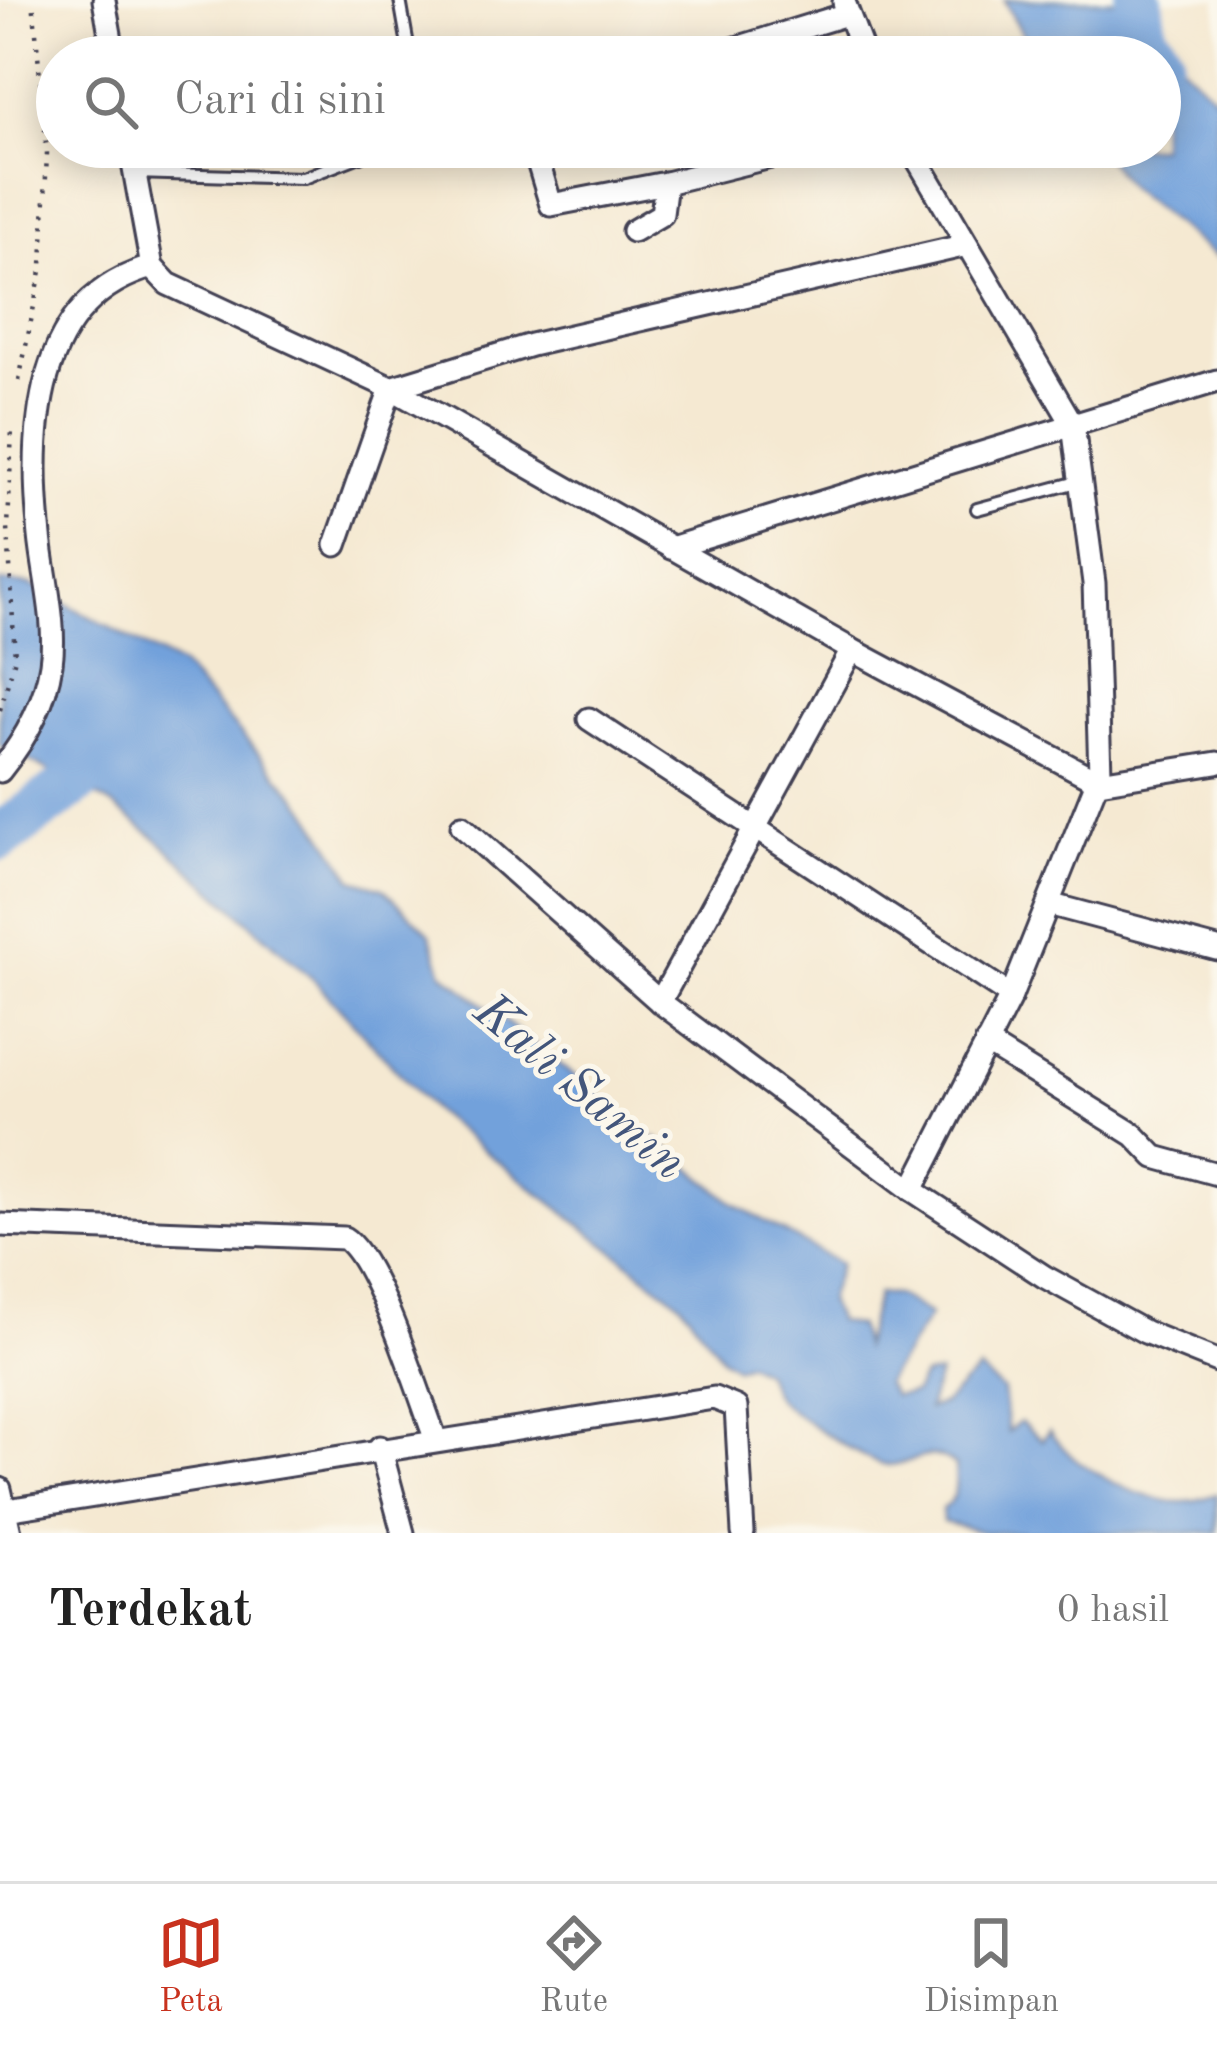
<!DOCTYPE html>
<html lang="id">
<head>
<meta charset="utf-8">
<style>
  :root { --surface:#fff; --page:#f6f6f6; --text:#222; --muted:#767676; --line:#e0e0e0; --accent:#c8321e }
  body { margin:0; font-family:"Old Standard TT",serif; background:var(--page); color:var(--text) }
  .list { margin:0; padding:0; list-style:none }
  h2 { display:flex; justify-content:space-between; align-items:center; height:156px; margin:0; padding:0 48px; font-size:51px }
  h2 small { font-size:39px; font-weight:400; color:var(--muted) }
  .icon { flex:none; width:66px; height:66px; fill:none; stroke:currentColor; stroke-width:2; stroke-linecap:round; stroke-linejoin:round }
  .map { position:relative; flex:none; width:1217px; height:1533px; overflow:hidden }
  .search { position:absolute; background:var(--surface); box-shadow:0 6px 30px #0003; left:36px; right:36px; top:36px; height:132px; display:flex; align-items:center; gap:30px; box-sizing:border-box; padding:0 42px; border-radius:66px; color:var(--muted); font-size:45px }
  .sheet { height:348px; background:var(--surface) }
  nav { display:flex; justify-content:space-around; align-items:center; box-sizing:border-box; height:168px; border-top:3px solid var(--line); background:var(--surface); font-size:33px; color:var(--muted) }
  nav a { display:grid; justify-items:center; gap:6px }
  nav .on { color:var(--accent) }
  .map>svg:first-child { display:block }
</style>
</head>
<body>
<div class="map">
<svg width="1217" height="1533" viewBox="0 0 1217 1533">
  <rect width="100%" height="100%" fill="#fbf7ec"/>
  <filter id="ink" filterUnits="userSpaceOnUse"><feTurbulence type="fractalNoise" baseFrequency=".00833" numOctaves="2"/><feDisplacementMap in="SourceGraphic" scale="24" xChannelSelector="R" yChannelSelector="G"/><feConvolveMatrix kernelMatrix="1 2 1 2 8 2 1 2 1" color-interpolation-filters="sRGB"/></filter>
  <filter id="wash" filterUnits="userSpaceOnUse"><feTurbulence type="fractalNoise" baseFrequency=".004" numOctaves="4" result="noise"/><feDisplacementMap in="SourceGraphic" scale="48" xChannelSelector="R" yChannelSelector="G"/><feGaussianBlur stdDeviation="2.7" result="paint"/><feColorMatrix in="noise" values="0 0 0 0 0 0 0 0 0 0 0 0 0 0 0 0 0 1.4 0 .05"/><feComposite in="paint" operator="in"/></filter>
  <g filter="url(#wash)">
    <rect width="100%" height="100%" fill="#f5e9d2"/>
    <g fill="#72a1db" stroke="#4a628b" stroke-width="3">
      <path d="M1004,0h126l12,27 75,72v159l-90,-72 -28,-39h61v-90h-125z"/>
      <path d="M0,582l31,3 150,81 123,139 49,74 30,9 47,46 13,39 178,139 -4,14 12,18h18l8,-6 78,65 107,61 -12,36 9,21 21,5 5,20 14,-52 19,1 34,20 -45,68 9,13 20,-3 9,-17 16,-2 -11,35 15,-5 36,-34 24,21 5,41 12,-10 22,18 7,-9c25,36 86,69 131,71 11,1 26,-5 37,-8v39h-230l-44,-11 -1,-13c16,-10 14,-26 13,-43 -25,-23 -42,0 -70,-1 -13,0 -101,-56 -110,-69 -5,-7 -6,-17 -12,-25l-16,-8 -11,4 -14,-9 -41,-55 -245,-190 -122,-133 -161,-144 -42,-32 -111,-59z"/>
    </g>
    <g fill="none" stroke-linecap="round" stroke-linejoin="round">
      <g stroke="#72a1db" stroke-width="48">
        <path d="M1139,0l4,35 16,22"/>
        <path d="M0,837l105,-76 22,-8"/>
      </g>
    </g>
  </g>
  <g filter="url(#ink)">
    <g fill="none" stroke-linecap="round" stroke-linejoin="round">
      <g stroke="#424052" stroke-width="16">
        <g id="lane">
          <path d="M400,0l10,57"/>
          <path d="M134,173l169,5 80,-31"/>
          <path d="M977,509l104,-28"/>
        </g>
      </g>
      <g stroke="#424052" stroke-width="27">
        <g id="street">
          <path d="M104,0l10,57"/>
          <path d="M844,2l21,55"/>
          <path d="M707,57l140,-43"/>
          <path d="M130,147l22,120 16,17 223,104 461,262 247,132 118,-19"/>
          <path d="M910,147l163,278 21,158 6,191 -89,222 -99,194"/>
          <path d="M535,152l16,53 115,-22"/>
          <path d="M633,231l29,-17 4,-31 145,-36"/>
          <path d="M336,545l55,-157 140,-43 436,-100"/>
          <path d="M671,548l546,-167"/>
          <path d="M589,719l422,277"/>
          <path d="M0,771c25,-31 45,-67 51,-107 6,-40 -7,-87 -11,-128 -11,-102 -7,-237 112,-269"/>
          <path d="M462,826l198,176 252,188 133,87 100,55 72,29"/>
          <path d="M1052,905l165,44"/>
          <path d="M660,1002l192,-352"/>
          <path d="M986,1043l148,92 21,22 62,17"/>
          <path d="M0,1225l344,13c33,20 76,161 92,202"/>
          <path d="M380,1447l23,86"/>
          <path d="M0,1489l10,44"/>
          <path d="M0,1511l714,-113 22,9 7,126"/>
        </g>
      </g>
      <g stroke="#424052" stroke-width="4.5" stroke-dasharray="3 9" stroke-linecap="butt">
        <path d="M19,381l23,-115 5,-113 -14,-153"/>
        <path d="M0,710l15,-51 -7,-131 4,-100"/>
      </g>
      <use href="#lane" stroke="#fff" stroke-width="10"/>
      <use href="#street" stroke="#fff" stroke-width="21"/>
    </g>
  </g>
  <g text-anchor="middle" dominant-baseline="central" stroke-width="10" stroke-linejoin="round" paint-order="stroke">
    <g font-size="51" font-style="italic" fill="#42557b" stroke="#fbf7ec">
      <text transform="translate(579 1088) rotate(40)">Kali Samin</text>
    </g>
  </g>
</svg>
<div class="search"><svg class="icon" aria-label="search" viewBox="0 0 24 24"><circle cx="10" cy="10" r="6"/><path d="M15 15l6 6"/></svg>Cari di sini</div>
</div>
<section class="sheet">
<h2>Terdekat<small>0 hasil</small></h2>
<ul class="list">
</ul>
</section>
<nav>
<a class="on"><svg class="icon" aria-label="map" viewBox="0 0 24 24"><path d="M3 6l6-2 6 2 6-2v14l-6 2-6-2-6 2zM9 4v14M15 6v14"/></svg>Peta</a>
<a><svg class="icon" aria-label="directions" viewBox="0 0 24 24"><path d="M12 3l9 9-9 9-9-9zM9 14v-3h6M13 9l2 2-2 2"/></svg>Rute</a>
<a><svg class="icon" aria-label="saved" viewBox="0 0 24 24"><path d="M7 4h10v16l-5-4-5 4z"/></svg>Disimpan</a>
</nav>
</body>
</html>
